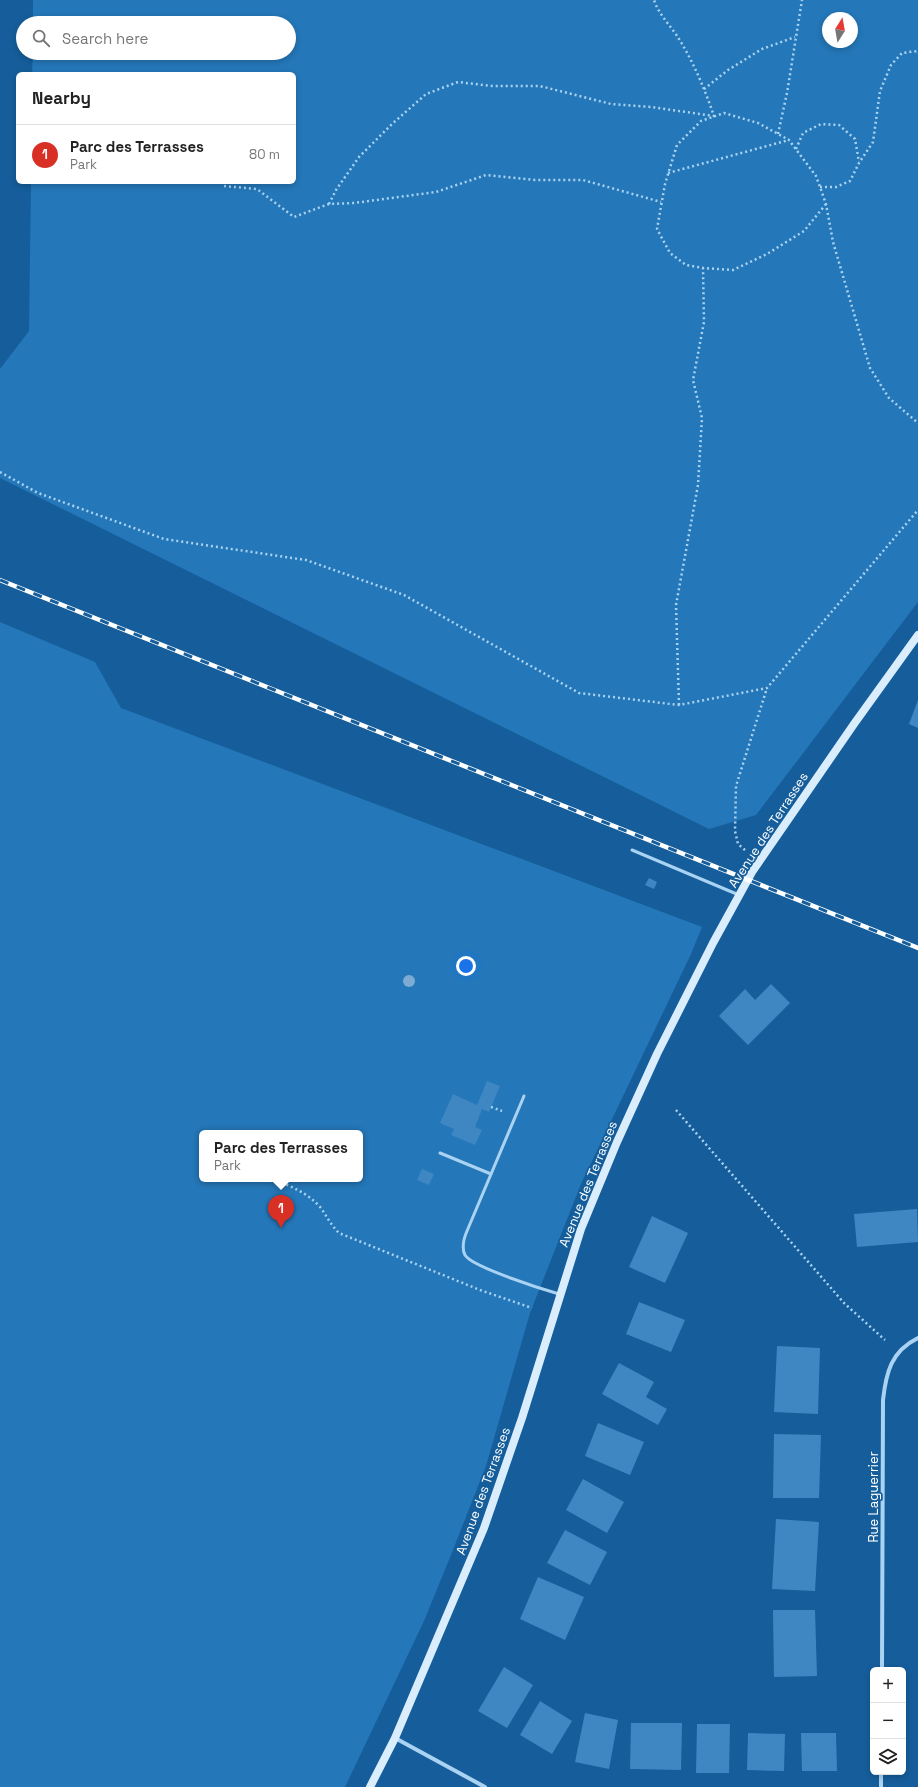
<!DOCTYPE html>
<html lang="en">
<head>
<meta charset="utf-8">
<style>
  :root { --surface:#fff; --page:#f2f2f2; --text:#222; --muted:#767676; --line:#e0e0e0; --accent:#d93025 }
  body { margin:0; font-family:"Space Grotesk",sans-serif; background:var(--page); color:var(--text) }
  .controls { position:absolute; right:12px; bottom:12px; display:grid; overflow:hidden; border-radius:6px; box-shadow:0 2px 6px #0003 }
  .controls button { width:36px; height:36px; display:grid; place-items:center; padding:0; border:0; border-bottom:1px solid var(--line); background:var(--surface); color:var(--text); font:20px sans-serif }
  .compass { position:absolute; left:822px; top:12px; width:36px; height:36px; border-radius:50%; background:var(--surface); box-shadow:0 2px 6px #0003; rotate:11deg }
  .you { position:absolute; left:466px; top:966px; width:14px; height:14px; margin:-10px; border:3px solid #fff; border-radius:50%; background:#1a73e8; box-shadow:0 0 0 6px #1a73e833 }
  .badge { display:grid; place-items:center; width:26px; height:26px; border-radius:50%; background:var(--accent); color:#fff; font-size:13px; font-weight:700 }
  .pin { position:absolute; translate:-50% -33px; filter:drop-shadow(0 1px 2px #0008) }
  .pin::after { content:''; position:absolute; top:21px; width:14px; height:12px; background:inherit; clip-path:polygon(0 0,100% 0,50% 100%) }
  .popup { position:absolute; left:199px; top:1130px; width:164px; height:52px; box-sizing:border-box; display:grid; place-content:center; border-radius:6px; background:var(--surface); filter:drop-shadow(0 1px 3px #0005); font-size:13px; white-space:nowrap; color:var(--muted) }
  .popup b { font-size:15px; color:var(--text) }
  .popup::after { content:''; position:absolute; left:50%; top:100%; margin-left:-8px; border:8px solid transparent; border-top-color:var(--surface) }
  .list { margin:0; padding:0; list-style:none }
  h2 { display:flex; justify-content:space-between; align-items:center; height:52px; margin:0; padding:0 16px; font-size:17px }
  h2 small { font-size:13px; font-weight:400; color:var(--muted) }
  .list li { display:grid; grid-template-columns:26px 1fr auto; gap:12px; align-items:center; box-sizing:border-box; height:60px; padding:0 16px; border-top:1px solid var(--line) }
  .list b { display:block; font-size:15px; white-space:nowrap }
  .list p { margin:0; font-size:13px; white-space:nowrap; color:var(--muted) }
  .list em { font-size:13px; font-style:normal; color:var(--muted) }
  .icon { flex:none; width:22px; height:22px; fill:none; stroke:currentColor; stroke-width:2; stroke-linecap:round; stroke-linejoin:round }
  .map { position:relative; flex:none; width:918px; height:1787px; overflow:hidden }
  .search { position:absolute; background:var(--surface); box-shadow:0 2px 6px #0003; left:16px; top:16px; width:280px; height:44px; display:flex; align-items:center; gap:10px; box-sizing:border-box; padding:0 14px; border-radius:22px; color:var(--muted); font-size:15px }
  .panel { position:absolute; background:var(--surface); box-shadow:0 2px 6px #0003; left:16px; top:72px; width:280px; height:112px; border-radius:6px }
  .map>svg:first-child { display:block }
</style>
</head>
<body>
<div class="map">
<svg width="918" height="1787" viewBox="0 0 918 1787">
  <rect width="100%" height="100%" fill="#155e9b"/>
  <g fill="#2477b8" fill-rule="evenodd">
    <path d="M33,0h885v602l-162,213 -47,14 -709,-351v-109l29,-38 2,-149h263v-108h-262l1,-21h256v-30h-256zM828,18h24v24h-24z"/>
    <path d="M0,622l95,40 26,46 581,219 -11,27 -110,230 -51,129 -44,153 -33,84 -29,71 -79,166h-345zM202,1133h158v46h-158z"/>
  </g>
  <g fill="#3e87c2">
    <path d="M918,700v28l-9,-4z"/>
    <path d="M649,878l8,4 -3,7 -9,-4z"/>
    <path d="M771,984l19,19 -42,42 -29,-29 26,-27 10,11z"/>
    <path d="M487,1081l13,5 -11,26 -7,-3 -7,18 7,3 -7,15 -24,-10 3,-6 -14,-6 13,-29 24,11z"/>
    <path d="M422,1169l12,5 -5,11 -12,-5z"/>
    <path d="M917,1209l1,33 -61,5 -3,-33z"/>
    <path d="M652,1216l36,17 -23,50 -36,-16z"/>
    <path d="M639,1302l46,18 -14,32 -45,-18z"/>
    <path d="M777,1346l43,2 -2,66 -44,-2z"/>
    <path d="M619,1363l35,19 -8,15 21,12 -9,16 -56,-31z"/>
    <path d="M598,1423l46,19 -14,33 -45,-19z"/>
    <path d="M774,1434l47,1 -2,63h-46z"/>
    <path d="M583,1479l41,23 -17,31 -41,-23z"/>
    <path d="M776,1519l43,3 -4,69 -43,-2z"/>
    <path d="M565,1530l42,22 -17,33 -43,-22z"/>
    <path d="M538,1577l46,20 -19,43 -45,-21z"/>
    <path d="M773,1610h42l2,66 -43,1z"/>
    <path d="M504,1667l29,18 -26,43 -29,-17z"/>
    <path d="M540,1701l32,20 -20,33 -32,-19z"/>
    <path d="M585,1713l33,7 -9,49 -34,-7z"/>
    <path d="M631,1723h51l-1,47 -51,-1z"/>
    <path d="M697,1724h33l-1,49h-33z"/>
    <path d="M748,1733l37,1 -1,37 -37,-1z"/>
    <path d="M801,1733h35l1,38h-35z"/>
  </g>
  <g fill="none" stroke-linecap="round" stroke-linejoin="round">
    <g stroke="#aad3f3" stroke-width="2.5" stroke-dasharray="2 3" stroke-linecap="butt">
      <path d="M704,89l24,-19 34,-21 33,-12"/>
      <path d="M778,134l9,-41 15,-93"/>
      <path d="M796,149l7,-16 18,-9 18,1 16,14 4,23"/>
      <path d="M668,173l121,-33"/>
      <path d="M224,186l33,3 37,28 35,-13 25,-1 82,-11 50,-17 49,5h48l78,22"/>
      <path d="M820,187h16l14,-6 9,-18 14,-21 7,-51 11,-26 11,-12 16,-2"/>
      <path d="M329,204l7,-14 23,-33 33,-33 34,-30 32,-12 34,4h48l71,18 40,3 63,9c-9,-26 -20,-53 -35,-77 -8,-13 -20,-24 -25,-39"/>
      <path d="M826,204l-22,27 -37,23 -34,16 -30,-2 -17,-3 -16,-12 -13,-24 8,-45 12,-39 24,-24 23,-8 34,10 31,17 27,36 4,11 6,17 7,38 37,126 19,30 29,25"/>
      <path d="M0,472l38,21 126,46 142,21 98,35 175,98 100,12 88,-17 151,-178"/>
      <path d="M679,705l-3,-100 22,-120 4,-67 -9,-38 11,-58 -1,-54"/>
      <path d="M745,850l-7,-6 -3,-13 1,-45 31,-98"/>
      <path d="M491,1107l11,4"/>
      <path d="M676,1110l168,193 41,37"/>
      <path d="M277,1181c16,6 32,13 44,27 6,9 10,17 18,25l141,57 52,18"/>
    </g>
    <g stroke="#aad3f3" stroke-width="3">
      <path d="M632,850l107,45"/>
      <path d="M524,1096l-57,135c-3,7 -6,16 -2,24 7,12 77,34 94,39"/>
      <path d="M440,1153l51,21"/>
    </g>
    <g stroke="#aad3f3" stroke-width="4">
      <path d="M882,1670l1,-270c3,-27 8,-49 35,-62"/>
      <path d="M395,1738l90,49"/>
      <path d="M881,1787v-15"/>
    </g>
    <path stroke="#daedfc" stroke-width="8" d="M370,1787l25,-49 89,-210 38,-110 59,-189 36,-87 40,-88 56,-111 39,-71 102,-148 64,-89"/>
    <g stroke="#fff" stroke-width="4.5">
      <path id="rail" d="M0,580l918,368"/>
    </g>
    <use href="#rail" stroke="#155e9b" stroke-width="3" stroke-dasharray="9" stroke-linecap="butt"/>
  </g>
  <circle fill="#7dabd1" cx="409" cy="981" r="6"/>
  <g text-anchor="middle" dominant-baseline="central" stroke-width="3.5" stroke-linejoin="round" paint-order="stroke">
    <g font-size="13" fill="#fff" stroke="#155e9b">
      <text transform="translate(768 830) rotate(-57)">Avenue des Terrasses</text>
      <text transform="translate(588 1184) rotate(-68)">Avenue des Terrasses</text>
      <text transform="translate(483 1491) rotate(-70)">Avenue des Terrasses</text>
      <text transform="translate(873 1497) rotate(-90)">Rue Laguerrier</text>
    </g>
  </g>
</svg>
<div class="controls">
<button>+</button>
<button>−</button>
<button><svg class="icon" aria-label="layers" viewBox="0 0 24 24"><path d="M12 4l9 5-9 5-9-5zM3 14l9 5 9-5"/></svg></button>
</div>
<svg class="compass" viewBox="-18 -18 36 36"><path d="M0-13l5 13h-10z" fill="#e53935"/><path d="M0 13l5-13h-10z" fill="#767676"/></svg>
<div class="you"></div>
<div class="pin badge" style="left:281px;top:1228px">1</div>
<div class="popup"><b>Parc des Terrasses</b>Park</div>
<div class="search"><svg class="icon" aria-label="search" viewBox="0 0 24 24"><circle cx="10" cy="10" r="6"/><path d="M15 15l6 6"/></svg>Search here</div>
<section class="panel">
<h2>Nearby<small></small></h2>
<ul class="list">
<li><span class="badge">1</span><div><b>Parc des Terrasses</b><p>Park</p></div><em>80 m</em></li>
</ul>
</section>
</div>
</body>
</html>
